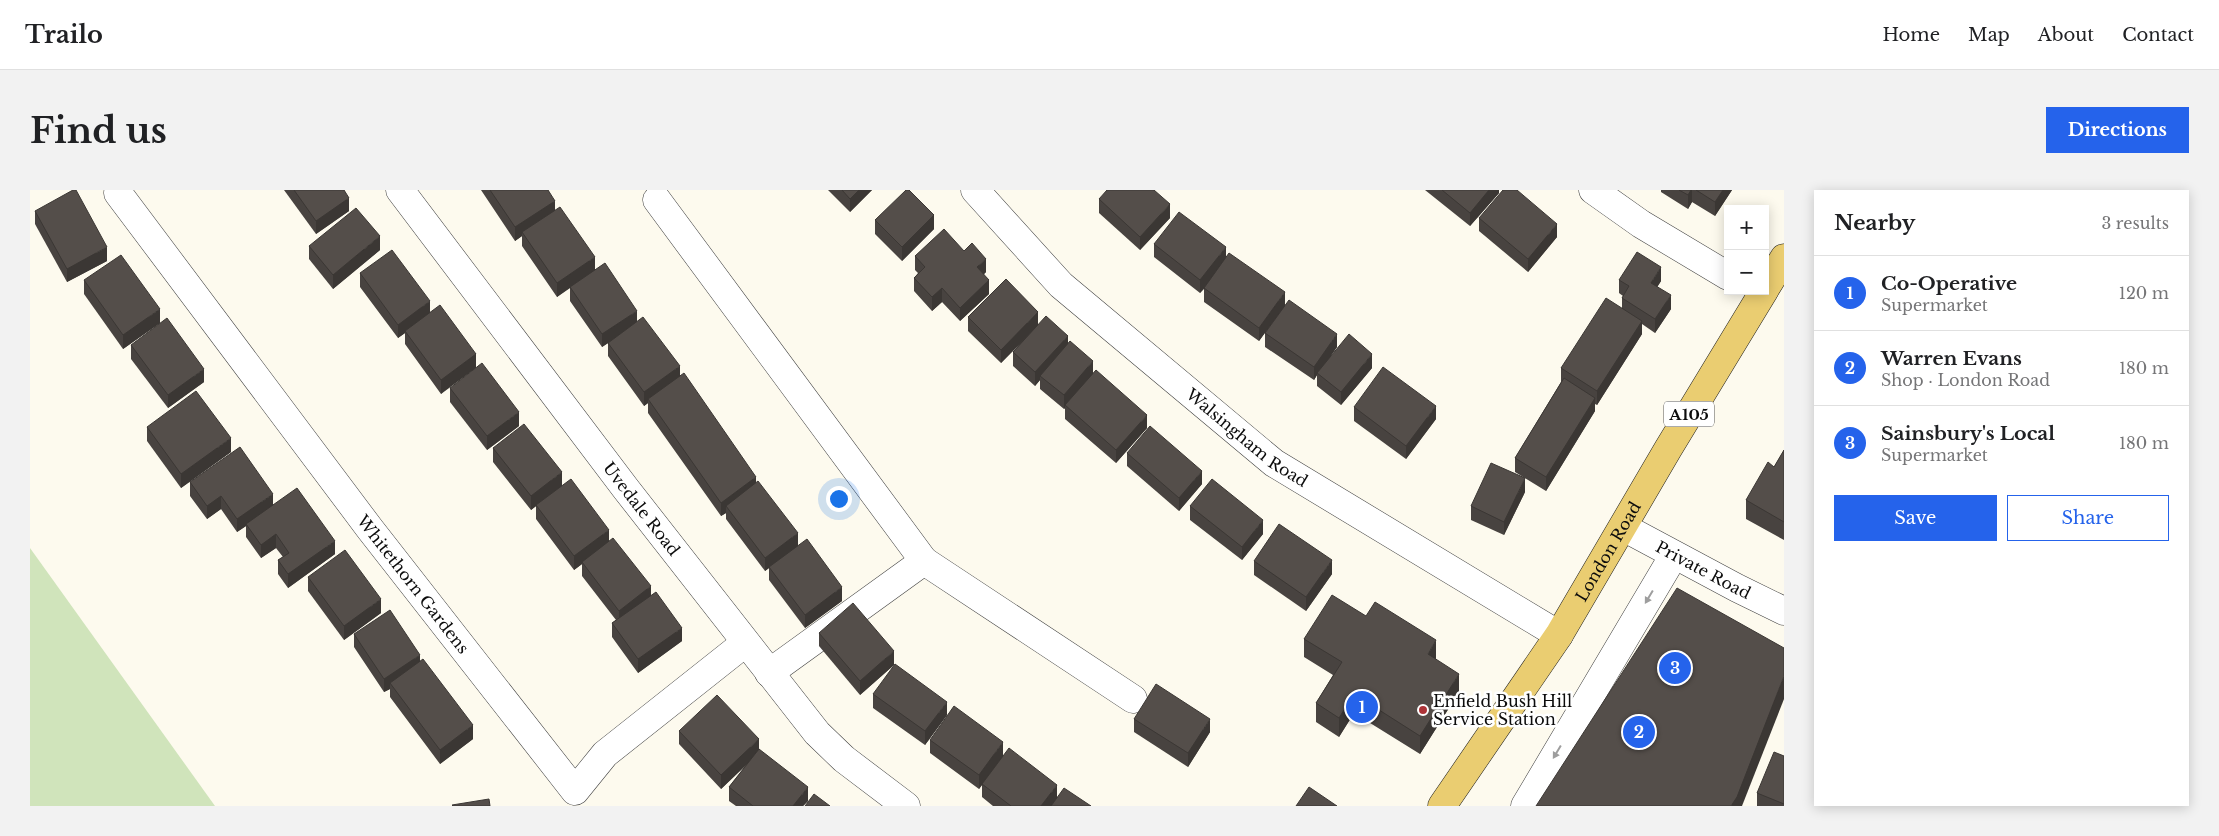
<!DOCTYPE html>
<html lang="en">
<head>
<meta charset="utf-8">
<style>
  :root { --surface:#fff; --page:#f2f2f2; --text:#202124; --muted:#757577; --line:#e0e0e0; --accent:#2563eb }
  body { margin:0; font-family:"Libre Baskerville",serif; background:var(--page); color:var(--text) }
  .controls { position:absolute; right:15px; top:15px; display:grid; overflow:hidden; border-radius:0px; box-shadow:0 2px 12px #0003 }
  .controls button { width:45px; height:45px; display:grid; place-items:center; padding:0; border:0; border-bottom:1px solid var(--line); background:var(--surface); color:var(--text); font:25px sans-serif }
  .you { position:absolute; left:808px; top:308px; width:18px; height:18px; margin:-12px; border:4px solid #fff; border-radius:50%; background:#1a73e8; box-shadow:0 0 0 8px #1a73e833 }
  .badge { display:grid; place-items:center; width:32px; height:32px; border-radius:50%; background:var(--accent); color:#fff; font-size:16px; font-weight:700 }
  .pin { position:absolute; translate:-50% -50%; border:2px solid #fff; box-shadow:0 1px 5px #0006 }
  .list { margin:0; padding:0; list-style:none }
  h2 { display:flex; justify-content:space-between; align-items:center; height:65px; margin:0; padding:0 20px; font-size:21px }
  h2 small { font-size:16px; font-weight:400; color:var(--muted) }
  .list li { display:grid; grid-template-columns:32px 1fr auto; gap:15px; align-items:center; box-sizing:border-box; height:75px; padding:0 20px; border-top:1px solid var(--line) }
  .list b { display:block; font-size:19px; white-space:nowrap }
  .list p { margin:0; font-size:16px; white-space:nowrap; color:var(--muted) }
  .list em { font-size:16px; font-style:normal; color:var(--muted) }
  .actions { display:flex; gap:10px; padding:15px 20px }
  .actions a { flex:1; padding:11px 0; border:1px solid var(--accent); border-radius:0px; text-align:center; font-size:18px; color:var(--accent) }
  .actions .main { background:var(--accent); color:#fff }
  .map { position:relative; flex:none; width:1754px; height:616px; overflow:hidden; border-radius:0px }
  header { display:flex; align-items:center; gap:30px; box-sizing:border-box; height:70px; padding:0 25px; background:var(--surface); border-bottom:1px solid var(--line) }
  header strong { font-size:24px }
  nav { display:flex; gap:28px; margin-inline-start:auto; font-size:18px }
  .intro { display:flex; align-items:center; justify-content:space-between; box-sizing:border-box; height:120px; padding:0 30px }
  h1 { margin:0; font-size:35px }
  .button { padding:12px 22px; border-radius:0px; background:var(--accent); color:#fff; font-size:18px; font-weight:700 }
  main { display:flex; gap:30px; padding:0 30px }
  aside { flex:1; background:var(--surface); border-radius:0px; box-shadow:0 2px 12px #0003 }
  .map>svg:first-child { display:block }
</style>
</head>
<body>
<header>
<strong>Trailo</strong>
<nav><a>Home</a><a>Map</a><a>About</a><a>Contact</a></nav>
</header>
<div class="intro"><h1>Find us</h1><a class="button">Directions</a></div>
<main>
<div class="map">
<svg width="1754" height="616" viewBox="0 0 1754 616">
  <rect width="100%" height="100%" fill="#fdfaee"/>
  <path fill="#d0e4bb" d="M0,358l185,258h-185z"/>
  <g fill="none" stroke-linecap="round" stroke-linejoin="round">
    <g stroke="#3f3f3f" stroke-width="29">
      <g id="minor">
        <path id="s1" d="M370,0l226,299 191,244 27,26 62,47"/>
        <path id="s2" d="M945,0l86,95 213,178 285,172"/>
        <path d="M1563,0l48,34 87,52"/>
        <path id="s3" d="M88,3l252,336 205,262 30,-37 140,-111"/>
        <path d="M627,10l267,361 -155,112"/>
        <path id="s4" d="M1593,337l114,61 47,23"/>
        <path d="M894,371l209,138"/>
        <path d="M1495,616l149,-251"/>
      </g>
    </g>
    <g stroke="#1d1d1d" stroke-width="29">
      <g id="major">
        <path d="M1735,99l19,-31"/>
        <path id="s5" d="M1412,616l117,-171 109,-186 96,-158"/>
      </g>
    </g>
    <use href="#minor" stroke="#fff" stroke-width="28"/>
    <use href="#major" stroke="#eacd71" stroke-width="28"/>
  </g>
  <g fill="#484340">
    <path d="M254,0h60l5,21 -33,23z"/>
    <path d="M451,0h67l7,20 40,60 85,106 76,107 42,63 44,55 -37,27 -36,-48v-12l-4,3 -39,-52v-6l-5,3 -73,-103v-10l-4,3 -36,-50v-13l-6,4 -32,-46v-14l-13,10 -35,-51v-10l-7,5z"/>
    <path d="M798,0h44l-22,22z"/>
    <path d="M1395,0h74v3l-29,33z"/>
    <path d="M1631,0h71l-17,26 -23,-14 -4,7 -27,-17z"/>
    <path d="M1069,9l71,19 -30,32 -41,-37z"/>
    <path d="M5,21l72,50 -40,21 -32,-58z"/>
    <path d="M1449,28l78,19 -29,35 -49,-41z"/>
    <path d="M845,30l59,9 -32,32 -27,-27z"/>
    <path d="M1124,54l72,15 111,88 -7,10 42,11 -31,37 -24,-19v-11l-3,5 -49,-33v-14l19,-27 -25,35 -55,-39v-13l-4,4 -46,-36z"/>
    <path d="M279,56l71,4 -47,39 -24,-30z"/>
    <path d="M934,61l22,21 -2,2 5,20 -29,27 -18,-19 -10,9 -18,-20v-13l4,-5 -3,-3v-14z"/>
    <path d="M330,83l70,39 46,42 -35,40 -36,-50v-11l-7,5 -38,-51z"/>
    <path d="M54,90l76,43 -37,26 -39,-55z"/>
    <path d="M1589,90l42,1 -4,6 14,22 -16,24 -13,-9v10l-45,71 -2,-1v7l-49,80 -31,-19v-14l46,-76v-14l61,-60v-10l1,-2 -4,-3z"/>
    <path d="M938,127l70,7 30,19 25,30 54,55 -31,35 -51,-44v-11l-1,1 -24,-20v-9l-5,6 -22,-20v-14l6,-7 -18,18 -33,-32z"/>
    <path d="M101,155l73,37 -36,26 -37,-49z"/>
    <path d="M420,198l69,38 -32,24 -37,-48z"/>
    <path d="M1324,217l82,12 -30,40 -52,-38z"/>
    <path d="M117,237l84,25 -50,36 -34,-47z"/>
    <path d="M463,258l69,38 47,55 42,54 31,46 -44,32 -26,-36v-14l4,-3 -34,-44v-12l-8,6 -38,-51v-13l-5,4 -38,-48z"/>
    <path d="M1754,260v90l-38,-21v-19l28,-33z"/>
    <path d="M1097,263l75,31 -23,27 -52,-45z"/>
    <path d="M160,292l83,23 62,49 -47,34 -10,-14v-14l5,-3 -7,-9 -15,10 -15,-21v-11l-9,6 -16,-23 -14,10 -17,-23z"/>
    <path d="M1495,302l-21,43 -33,-15v-14z"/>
    <path d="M1160,316l73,28 -21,26 -52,-40z"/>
    <path d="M1224,371l78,13 -26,37 -52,-36z"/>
    <path d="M278,387l73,36 -37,27 -36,-49z"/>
    <path d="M1336,426l70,43 23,33 -39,62 -66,-41 -15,24 -23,-15v-19l17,-28 -29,-18v-18z"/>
    <path d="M789,443l75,32 -34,30 -41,-49z"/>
    <path d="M324,444l66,27 53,78 -33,25 -50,-67v-8l-6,3 -30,-45z"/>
    <path d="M843,504l74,21 -22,30 -52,-37z"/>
    <path d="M1104,529l76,13 -22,35 -54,-35z"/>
    <path d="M649,541l80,18 49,52 -5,5h-67l-7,-5v-14l18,-23 -26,25 -42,-45z"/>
    <path d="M900,550l73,16 54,41 34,9h-98l-11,-9v-12l-3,4 -49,-36z"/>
    <path d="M1754,566v50h-27v-13z"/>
  </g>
  <g fill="#3b3734">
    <path d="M829,0h13l-22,22v-13z"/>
    <path d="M1459,0h10v3l-29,33v-13z"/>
    <path d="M1661,0h1v12l-4,7v-14z"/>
    <path d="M1693,0h9l-17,26v-14z"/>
    <path d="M319,8v13l-33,23v-13z"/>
    <path d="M525,11v13l-33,18v4l-7,5v-14z"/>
    <path d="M1140,14v14l-30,32v-13z"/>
    <path d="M904,25v14l-32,32v-14z"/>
    <path d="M1527,34v13l-29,35v-13z"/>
    <path d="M350,46v14l-47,39v-14z"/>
    <path d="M77,57v14l-40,21v-13z"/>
    <path d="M1196,57v14l-26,32v-13z"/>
    <path d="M565,67v14l-38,26v-14z"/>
    <path d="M956,69v13l-9,9v-14z"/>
    <path d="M1631,77v14l-10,16v-14z"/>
    <path d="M959,90v14l-29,27v-13z"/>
    <path d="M912,98v14l-10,9v-14z"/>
    <path d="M1255,102v14l-26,35v-13z"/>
    <path d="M1641,105v14l-16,24v-14z"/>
    <path d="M400,111v14l-25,16v2l-7,5v-13z"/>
    <path d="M130,119v14l-37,26v-14z"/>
    <path d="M607,121v13l-35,23v-13z"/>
    <path d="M1008,122v13l-37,38v-13z"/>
    <path d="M1612,131v13l-45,71v-14z"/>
    <path d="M1307,144v13l-19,27 -1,-1v2l-3,5v-13z"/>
    <path d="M1038,146v14l-28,26v4l-5,6v-14z"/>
    <path d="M446,164v14l-35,26v-14z"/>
    <path d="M1342,164v14l-31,37v-13z"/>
    <path d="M1063,171v14l-28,30v3l-1,1v-14z"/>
    <path d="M650,176v13l-32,20v4l-4,3v-14z"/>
    <path d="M174,179v13l-36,26v-13z"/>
    <path d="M1565,208v13l-49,80v-14z"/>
    <path d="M1406,216v13l-30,40v-13z"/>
    <path d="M489,222v14l-32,24v-14z"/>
    <path d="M1117,225v13l-31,35v-13z"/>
    <path d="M201,248v14l-50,36v-14z"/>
    <path d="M1172,281v13l-23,27v-13z"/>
    <path d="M532,282v14l-31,24v-14z"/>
    <path d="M726,287v14l-30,15v7l-5,3v-13z"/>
    <path d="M1495,288v14l-21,43v-13z"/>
    <path d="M243,304v13l-27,17v2l-9,6v-13z"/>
    <path d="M191,306v13l-14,10v-13z"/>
    <path d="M1233,330v14l-21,26v-13z"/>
    <path d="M579,340v13l-27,19v2l-8,6v-14z"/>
    <path d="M768,343v14l-29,20v1l-4,3v-13z"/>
    <path d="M246,344v14l-15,10v-13z"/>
    <path d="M305,351v13l-47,34v-14z"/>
    <path d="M1302,370v14l-26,37v-14z"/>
    <path d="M621,396v14l-32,24v-13z"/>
    <path d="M812,397v14l-37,27v-13z"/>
    <path d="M351,409v14l-37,27v-14z"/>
    <path d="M652,438v13l-44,32v-14z"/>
    <path d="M1406,450v19l-8,14v-19z"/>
    <path d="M864,461v14l-34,30v-14z"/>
    <path d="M390,465v14l-30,14v6l-6,3v-13z"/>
    <path d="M1429,484v18l-39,62v-18z"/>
    <path d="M1754,486v23l-42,107h-11z"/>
    <path d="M1324,504v19l-15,24v-19z"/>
    <path d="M917,512v13l-22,30v-14z"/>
    <path d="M1180,529v13l-22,35v-14z"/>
    <path d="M443,535v14l-33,25v-14z"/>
    <path d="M729,549v14l-38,36v-14z"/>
    <path d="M973,552v14l-24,33v-14z"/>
    <path d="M1027,595v14l-6,7h-10z"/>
    <path d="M778,597v14l-5,5h-10z"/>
  </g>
  <g fill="#544e4a" stroke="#3b3734">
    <path d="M43,0h3l31,57 -40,22 -32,-58z"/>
    <path d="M264,0h50l5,8 -33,23z"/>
    <path d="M460,0h58l7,11 -40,26z"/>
    <path d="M812,0h17l-9,9z"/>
    <path d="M876,0h3l25,25 -32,32 -27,-27z"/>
    <path d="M1077,0h47l16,14 -30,33 -41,-38z"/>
    <path d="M1412,0h47l-19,23z"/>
    <path d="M1473,0h14l40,34 -29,35 -49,-41z"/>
    <path d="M1649,0h12l-3,5z"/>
    <path d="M1666,0h27l-8,12z"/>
    <path d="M530,17l35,50 -38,26 -35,-51z"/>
    <path d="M326,18l24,28 -47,39 -24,-29z"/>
    <path d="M1149,22l47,35 -26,33 -46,-36z"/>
    <path d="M914,39l20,22 8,-8 14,16 -9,8 12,13 -29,28 -18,-20 -10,9 -18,-19 11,-11 -10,-11z"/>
    <path d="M362,60l38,51 -32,24 -38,-52z"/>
    <path d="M1607,62l24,15 -10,16 20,12 -16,24 -33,-21 7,-12 -10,-6z"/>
    <path d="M1199,63l56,39 -26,36 -55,-40z"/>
    <path d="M91,65l39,54 -37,26 -39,-55z"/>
    <path d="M575,73l32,48 -35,23 -32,-47z"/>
    <path d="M976,89l32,33 -37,38 -33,-33z"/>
    <path d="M1576,108l36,23 -45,70 -36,-23z"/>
    <path d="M1259,110l48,34 -23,33 -49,-34z"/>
    <path d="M410,115l36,49 -35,26 -36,-49z"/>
    <path d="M1016,126l22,20 -33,36 -22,-20z"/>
    <path d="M613,127l37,49 -36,26 -36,-49z"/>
    <path d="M137,128l37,51 -36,26 -37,-50z"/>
    <path d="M1319,144l23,20 -31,38 -24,-19z"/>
    <path d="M1040,151l23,20 -29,34 -24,-19z"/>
    <path d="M452,173l37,49 -32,24 -37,-48z"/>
    <path d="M1353,177l53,39 -30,40 -52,-39z"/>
    <path d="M1066,180l51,45 -31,35 -51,-45z"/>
    <path d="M654,183l72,104 -35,26 -73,-104z"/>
    <path d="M1534,188l31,20 -49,79 -31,-19z"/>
    <path d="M166,201l35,47 -50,36 -34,-47z"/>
    <path d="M494,234l38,48 -31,24 -38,-48z"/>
    <path d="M1120,236l52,45 -23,27 -52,-45z"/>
    <path d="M210,257l33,47 -36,25 -16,-23 -14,10 -17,-24z"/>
    <path d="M1754,260v72l-38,-22 22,-38 6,5z"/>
    <path d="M1461,273l34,15 -21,44 -33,-16z"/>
    <path d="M541,289l38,51 -35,26 -38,-51z"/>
    <path d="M1182,289l51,41 -21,27 -52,-41z"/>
    <path d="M728,291l40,52 -33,25 -39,-52z"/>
    <path d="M267,298l38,53 -47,33 -10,-14 11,-7 -13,-19 -15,11 -15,-21z"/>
    <path d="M1249,334l53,36 -26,37 -52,-36z"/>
    <path d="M583,348l38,48 -32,25 -37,-49z"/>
    <path d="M777,349l35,48 -37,28 -36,-48z"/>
    <path d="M315,360l36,49 -37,27 -36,-49z"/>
    <path d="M1647,398l107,60v28l-47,121 -6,9h-195z"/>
    <path d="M626,402l26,36 -44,31 -26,-36z"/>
    <path d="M1302,405l34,21 9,-14 61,38 -8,14 31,20 -39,62 -66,-42 -15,24 -23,-15 26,-41 -38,-23z"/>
    <path d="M823,413l41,48 -34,30 -41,-48z"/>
    <path d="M360,420l30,45 -36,24 -30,-45z"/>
    <path d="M393,469l50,66 -33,25 -50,-67z"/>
    <path d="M865,474l52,38 -22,29 -52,-37z"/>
    <path d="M1126,494l54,35 -22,34 -54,-34z"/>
    <path d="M687,505l42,44 -38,36 -42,-44z"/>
    <path d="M924,516l49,36 -24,33 -49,-35z"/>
    <path d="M979,558l48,37 -16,21h-30l-29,-22z"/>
    <path d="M729,559l49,38 -15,19h-40l-24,-19z"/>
    <path d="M1744,562l10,4v48l-27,-11z"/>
    <path d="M1279,597l28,19h-41z"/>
    <path d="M1034,598l27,18h-40z"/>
    <path d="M784,604l16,12h-25z"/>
    <path d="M459,609l1,7h-37l-1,-1z"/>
  </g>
  <defs><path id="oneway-solid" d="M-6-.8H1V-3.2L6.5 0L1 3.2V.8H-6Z" transform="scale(1.25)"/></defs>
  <g fill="#9e9e9e">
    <use href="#oneway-solid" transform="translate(1619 407) rotate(121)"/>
    <use href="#oneway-solid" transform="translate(1527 562) rotate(121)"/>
  </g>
  <circle fill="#ad3438" stroke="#fff" stroke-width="2" cx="1393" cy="520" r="5"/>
  <g text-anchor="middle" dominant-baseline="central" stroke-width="5" stroke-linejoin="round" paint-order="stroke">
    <rect fill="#fff" stroke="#555" stroke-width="1" x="1634" y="211.5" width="50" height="25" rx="4"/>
    <g font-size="15" font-weight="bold" fill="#0c0c0c">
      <text x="1659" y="224">A105</text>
    </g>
    <g font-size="16" fill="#0c0c0c" stroke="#fff">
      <text stroke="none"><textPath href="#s2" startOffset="369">Walsingham Road</textPath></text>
      <text stroke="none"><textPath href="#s1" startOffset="400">Uvedale Road</textPath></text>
      <text stroke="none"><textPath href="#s5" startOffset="304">London Road</textPath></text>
      <text stroke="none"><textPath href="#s4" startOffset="91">Private Road</textPath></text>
      <text stroke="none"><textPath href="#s3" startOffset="490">Whitethorn Gardens</textPath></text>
    </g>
    <g font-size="16" fill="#0c0c0c" stroke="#fff" text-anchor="start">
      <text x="1403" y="511">Enfield Bush Hill<tspan x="1403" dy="18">Service Station</tspan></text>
    </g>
  </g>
</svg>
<div class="controls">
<button>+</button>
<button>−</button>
</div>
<div class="you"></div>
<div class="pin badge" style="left:1332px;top:517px">1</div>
<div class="pin badge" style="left:1609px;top:542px">2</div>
<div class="pin badge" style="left:1645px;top:478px">3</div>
</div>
<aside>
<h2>Nearby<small>3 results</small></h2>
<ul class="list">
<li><span class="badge">1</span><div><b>Co-Operative</b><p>Supermarket</p></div><em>120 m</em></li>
<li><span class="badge">2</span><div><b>Warren Evans</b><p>Shop · London Road</p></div><em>180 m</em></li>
<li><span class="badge">3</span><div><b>Sainsbury's Local</b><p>Supermarket</p></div><em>180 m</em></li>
</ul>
<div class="actions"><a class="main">Save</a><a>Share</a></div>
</aside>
</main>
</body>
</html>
